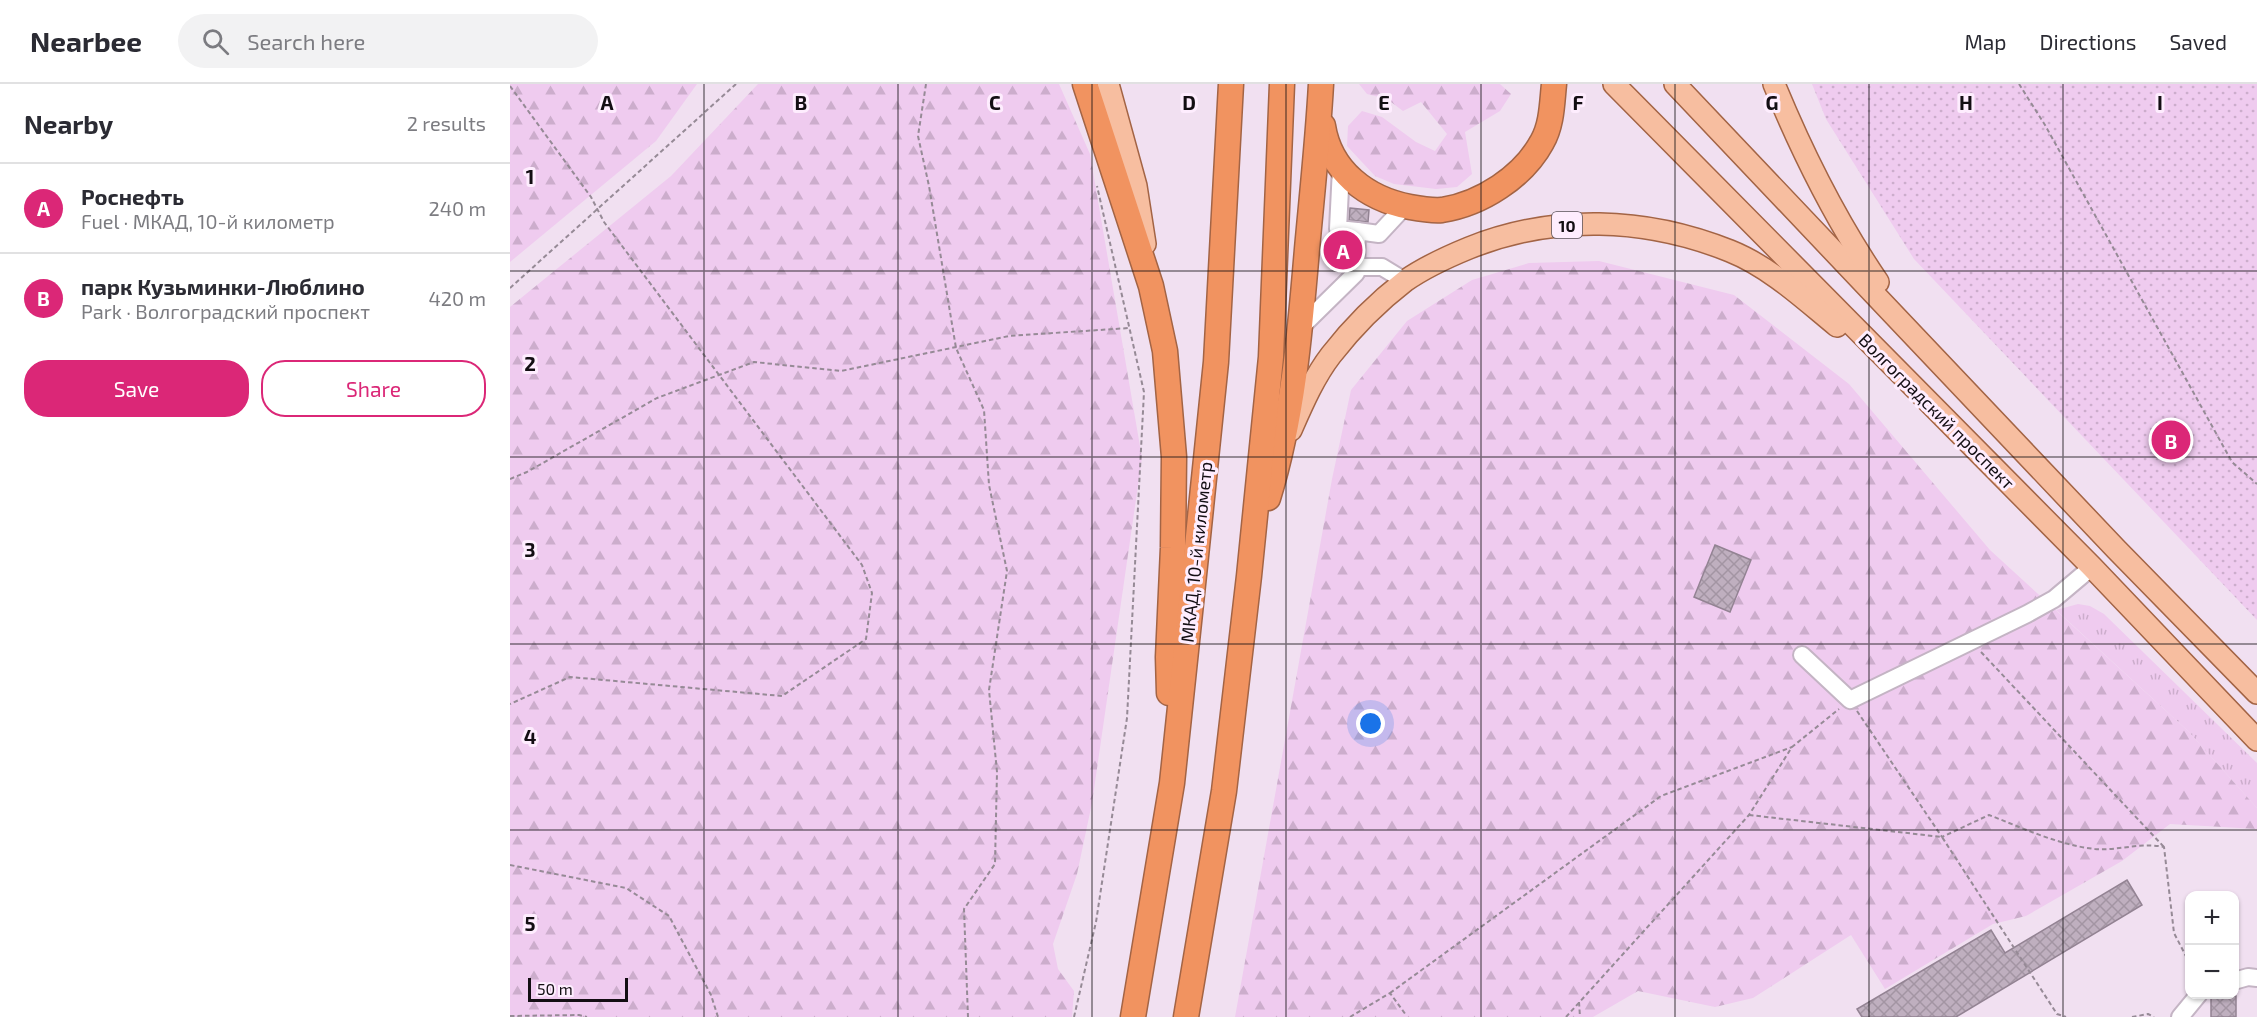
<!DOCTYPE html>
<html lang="en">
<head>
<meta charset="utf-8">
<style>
  :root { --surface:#fff; --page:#f2f2f3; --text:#2b2b33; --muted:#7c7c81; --line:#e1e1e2; --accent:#db2777 }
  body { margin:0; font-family:"Exo 2",sans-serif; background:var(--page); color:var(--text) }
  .controls { position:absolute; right:18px; bottom:18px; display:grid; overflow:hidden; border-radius:12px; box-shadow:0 2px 4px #0004 }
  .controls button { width:54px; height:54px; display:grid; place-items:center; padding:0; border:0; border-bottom:2px solid var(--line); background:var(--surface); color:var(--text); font:30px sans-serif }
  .scale { position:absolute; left:18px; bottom:15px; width:100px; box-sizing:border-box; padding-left:6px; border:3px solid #130e13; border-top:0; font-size:16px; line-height:21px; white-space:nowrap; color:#130e13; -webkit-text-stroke:4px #feedfe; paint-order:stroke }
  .you { position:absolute; left:861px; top:640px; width:21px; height:21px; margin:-15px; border:4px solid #fff; border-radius:50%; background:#1a73e8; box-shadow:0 0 0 9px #1a73e833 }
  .badge { display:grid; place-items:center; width:39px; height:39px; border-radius:50%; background:var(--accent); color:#fff; font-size:20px; font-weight:700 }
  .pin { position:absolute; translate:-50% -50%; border:3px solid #fff; box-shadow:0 2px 6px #0006 }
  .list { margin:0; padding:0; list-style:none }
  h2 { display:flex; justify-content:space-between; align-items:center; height:78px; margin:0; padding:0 24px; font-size:26px }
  h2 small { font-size:20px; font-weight:400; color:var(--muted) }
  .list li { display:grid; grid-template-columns:39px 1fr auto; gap:18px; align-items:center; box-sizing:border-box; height:90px; padding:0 24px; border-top:2px solid var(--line) }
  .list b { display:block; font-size:22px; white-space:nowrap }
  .list p { margin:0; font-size:20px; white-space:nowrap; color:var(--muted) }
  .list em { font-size:20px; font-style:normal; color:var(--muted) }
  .actions { display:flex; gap:12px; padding:18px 24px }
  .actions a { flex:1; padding:14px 0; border:2px solid var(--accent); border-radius:24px; text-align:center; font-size:21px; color:var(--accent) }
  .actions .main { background:var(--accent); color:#fff }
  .icon { flex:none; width:33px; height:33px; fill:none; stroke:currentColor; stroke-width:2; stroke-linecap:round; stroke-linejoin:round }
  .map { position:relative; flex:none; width:1747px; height:933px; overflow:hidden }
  header { display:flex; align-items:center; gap:36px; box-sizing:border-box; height:84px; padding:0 30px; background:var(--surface); border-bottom:2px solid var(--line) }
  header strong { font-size:28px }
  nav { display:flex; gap:33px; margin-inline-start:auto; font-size:21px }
  .search { width:420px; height:54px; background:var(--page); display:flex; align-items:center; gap:15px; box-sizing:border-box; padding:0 21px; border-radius:33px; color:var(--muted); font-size:22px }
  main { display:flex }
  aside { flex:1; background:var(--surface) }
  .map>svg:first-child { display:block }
</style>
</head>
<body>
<header>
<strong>Nearbee</strong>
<div class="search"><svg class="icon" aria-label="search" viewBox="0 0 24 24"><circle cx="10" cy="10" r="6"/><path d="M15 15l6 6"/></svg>Search here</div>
<nav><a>Map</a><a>Directions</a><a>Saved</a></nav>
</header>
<main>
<aside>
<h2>Nearby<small>2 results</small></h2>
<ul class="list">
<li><span class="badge">A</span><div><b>Роснефть</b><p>Fuel · МКАД, 10-й километр</p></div><em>240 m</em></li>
<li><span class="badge">B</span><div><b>парк Кузьминки-Люблино</b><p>Park · Волгоградский проспект</p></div><em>420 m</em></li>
</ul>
<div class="actions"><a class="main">Save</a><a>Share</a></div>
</aside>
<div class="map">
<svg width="1747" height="933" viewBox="0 0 1747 933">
  <defs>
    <pattern id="grass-tufts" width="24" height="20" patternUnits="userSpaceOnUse" patternTransform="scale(1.5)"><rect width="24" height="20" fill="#efcbef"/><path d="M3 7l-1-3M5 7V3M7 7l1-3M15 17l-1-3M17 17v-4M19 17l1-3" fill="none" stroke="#ccadcc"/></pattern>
    <pattern id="forest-firs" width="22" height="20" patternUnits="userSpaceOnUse" patternTransform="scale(1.5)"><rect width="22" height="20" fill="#efcbef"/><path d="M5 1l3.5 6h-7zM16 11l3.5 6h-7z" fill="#ccadcc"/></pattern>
    <pattern id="park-dots" width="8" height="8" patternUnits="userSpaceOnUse" patternTransform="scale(1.5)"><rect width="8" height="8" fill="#efcbef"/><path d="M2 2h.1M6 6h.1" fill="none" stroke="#ccadcc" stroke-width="1.8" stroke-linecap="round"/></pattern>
    <pattern id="building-cross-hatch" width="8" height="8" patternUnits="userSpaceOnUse" patternTransform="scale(1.5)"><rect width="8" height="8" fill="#bfafbf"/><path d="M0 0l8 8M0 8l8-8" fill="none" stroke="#a395a3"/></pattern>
  </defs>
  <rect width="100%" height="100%" fill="#f1e0f1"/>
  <path fill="url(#grass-tufts)" d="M1568,520l12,2 14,8 153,149v45l-69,-77 -132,-121z"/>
  <g fill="url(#forest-firs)">
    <path d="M0,0h187l-41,57 -146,121z"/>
    <path d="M248,0h301l31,70 52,304 -50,345 -15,71 -24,70 5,25 16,22 -2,26h-562v-710l161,-131z"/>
    <path d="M849,0h141l11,10 -11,17 -35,21 7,42 -15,13 -21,2 -42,-5 -19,-8 -28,-30 1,-20 14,-15 20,6 34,25 19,9 12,-17 -26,-32 -18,9 -16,-12 -20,-5z"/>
    <path d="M1089,177l135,34 115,89 141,166 198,181 69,77v21l-87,-5 -48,37 -96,55 -33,8 -108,65 -34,-54 -98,63 -38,9 -77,-16 -45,26h-358l97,-538 19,-89 56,-69 65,-41 57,-17z"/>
  </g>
  <path fill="url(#park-dots)" d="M1302,0h445v536l-343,-361 -88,-140z"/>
  <g fill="url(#building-cross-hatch)" stroke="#938393" stroke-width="1.5">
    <path d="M840,124l19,2 -1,12 -19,-2z"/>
    <path d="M816,156l20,2v17l-21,-2z"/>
    <path d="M1205,461l36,15 -21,52 -36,-15z"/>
    <path d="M1617,796l15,25 -186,112h-94l-5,-8 134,-79 14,23z"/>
    <rect x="1701" y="912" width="25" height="21"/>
  </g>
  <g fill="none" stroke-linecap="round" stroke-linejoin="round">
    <g stroke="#c4b4c4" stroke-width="20">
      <g id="minor">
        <path d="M847,147l22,3 26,-28"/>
        <path d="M847,183h25l23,14"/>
        <path d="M790,244l56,-55 1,-42 -19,-2 3,-61"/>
        <path d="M1292,571l48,45 177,-86 27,-15 38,-32"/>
        <path d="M1724,897l14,-4 9,1"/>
        <path d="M1670,933l19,-23"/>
      </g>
    </g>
    <g stroke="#a36445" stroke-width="24">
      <g id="major">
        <path d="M598,0l28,102 9,58"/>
        <path d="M1104,0l478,483 165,173"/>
        <path d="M1165,0l441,465 141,144"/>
        <path d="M1264,0c28,68 63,138 104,198"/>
        <path d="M781,346c11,-25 23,-53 40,-75 21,-27 48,-54 74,-74 20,-14 42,-24 64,-33 85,-34 176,-31 261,3 40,16 74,48 107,75"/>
      </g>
    </g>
    <g stroke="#a36445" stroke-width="27">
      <g id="highway">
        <path d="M575,0l66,202 14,65 9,106 -1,91 -5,109 1,36"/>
        <path d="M813,42c7,45 44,73 87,81 11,2 22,4 32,3 39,-6 81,-33 100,-68 10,-17 10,-39 12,-58"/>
        <path d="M758,414c25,-81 32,-165 39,-249 5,-55 11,-110 14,-165"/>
        <path d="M623,933l39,-234 24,-227 20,-194 15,-278"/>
        <path d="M676,933l38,-226 25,-215 22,-219 11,-273"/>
      </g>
    </g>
    <g stroke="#968a96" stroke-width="2" stroke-dasharray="4.5 3" stroke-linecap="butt">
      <path d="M416,0l-8,52 11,50 27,162 28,62 5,75 18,86 -18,119 8,82 -2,92 -31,45 4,108"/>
      <path d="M1509,0l26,41 187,337 25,22"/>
      <path d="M0,2l81,111 13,25 258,343 10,28 -6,46 -84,57 -212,-19 -60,27"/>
      <path d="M0,204l226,-204"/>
      <path d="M0,395l17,-7 130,-74 97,-36 87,9 168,-35 120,-8"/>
      <path d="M1471,568l183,195"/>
      <path d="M1347,627l85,126 47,-22c34,13 69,30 106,34 23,2 45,-7 69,-2l10,86 16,31"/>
      <path d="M1239,731l193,22 115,177 9,3"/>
      <path d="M0,781l116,23 43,28 42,79 7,22"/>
      <path d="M880,909l271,-197 131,-49"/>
      <path d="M1069,918l1,15"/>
      <path d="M0,932l69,-1 8,2"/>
      <path d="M564,933l22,-95 31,-204 17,-326 -47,-206"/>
      <path d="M840,933l40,-24 16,22"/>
      <path d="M1056,933l183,-202 43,-68 47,-38"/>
      <path d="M1622,933l16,-3 6,3"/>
    </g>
    <use href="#minor" stroke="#fff" stroke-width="16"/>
    <use href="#major" stroke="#f7bea0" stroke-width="21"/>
    <use href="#highway" stroke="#f19360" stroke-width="24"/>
  </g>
  <path fill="none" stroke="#130e13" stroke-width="1.5" stroke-opacity="0.55" d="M194,0v933M388,0v933M582,0v933M776,0v933M971,0v933M1165,0v933M1359,0v933M1553,0v933M0,187h1747M0,373h1747M0,560h1747M0,746h1747"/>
  <g text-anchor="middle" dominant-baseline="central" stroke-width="6" stroke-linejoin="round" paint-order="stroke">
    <rect fill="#feedfe" stroke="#5a515a" stroke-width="1.5" x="1042" y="128" width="30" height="26" rx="4.5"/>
    <g font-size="16" font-weight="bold" fill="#130e13">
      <text x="1057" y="141">10</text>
    </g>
    <g font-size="18" fill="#130e13" stroke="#feedfe">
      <text transform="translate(1427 327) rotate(45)">Волгоградский проспект</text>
      <text transform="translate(686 468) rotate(-84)">МКАД, 10-й километр</text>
    </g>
  </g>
  <g font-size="20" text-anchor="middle" font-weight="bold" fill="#130e13" stroke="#feedfe" stroke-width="6" stroke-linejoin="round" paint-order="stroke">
    <text x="97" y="26">A</text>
    <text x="291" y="26">B</text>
    <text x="485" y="26">C</text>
    <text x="679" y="26">D</text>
    <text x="874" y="26">E</text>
    <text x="1068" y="26">F</text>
    <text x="1262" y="26">G</text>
    <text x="1456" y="26">H</text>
    <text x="1650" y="26">I</text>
    <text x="20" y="100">1</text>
    <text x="20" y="287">2</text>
    <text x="20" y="473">3</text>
    <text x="20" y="660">4</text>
    <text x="20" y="847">5</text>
  </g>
</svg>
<div class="controls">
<button>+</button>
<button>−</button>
</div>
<div class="scale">50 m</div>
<div class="you"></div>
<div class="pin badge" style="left:833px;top:166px">A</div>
<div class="pin badge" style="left:1661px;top:356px">B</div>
</div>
</main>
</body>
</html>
